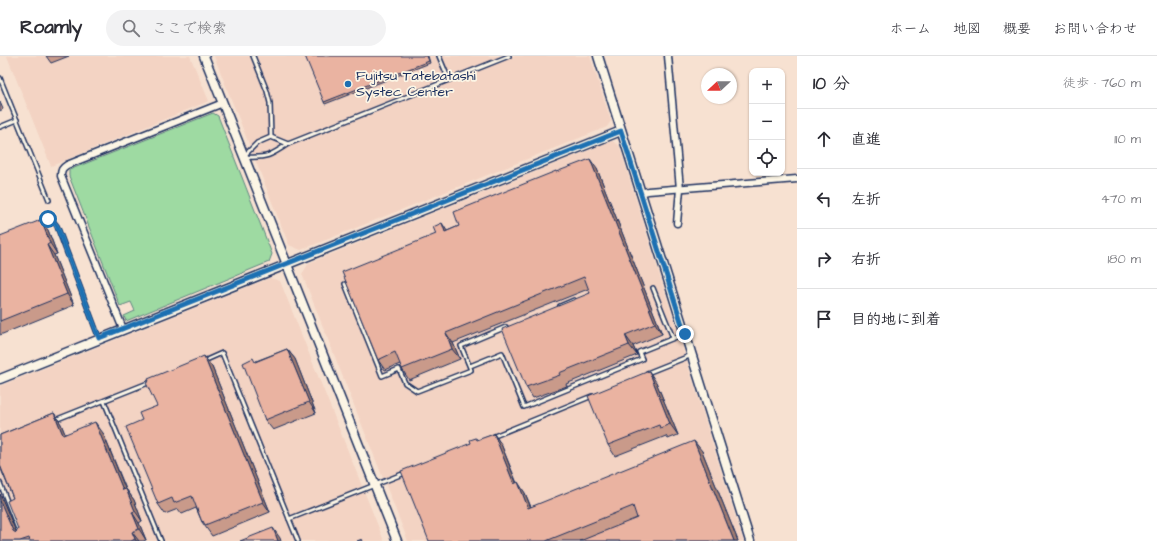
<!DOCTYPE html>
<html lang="ja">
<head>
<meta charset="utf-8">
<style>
  :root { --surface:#fff; --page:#f2f2f3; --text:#2b2b33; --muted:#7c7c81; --line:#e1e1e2 }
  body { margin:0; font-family:"Architects Daughter","Klee One",sans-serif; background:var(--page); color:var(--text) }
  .controls { position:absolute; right:12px; top:12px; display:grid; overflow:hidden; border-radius:8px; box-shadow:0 1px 3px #0004 }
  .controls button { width:36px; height:36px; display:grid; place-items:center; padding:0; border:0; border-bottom:1px solid var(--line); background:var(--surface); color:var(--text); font:20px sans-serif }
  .compass { position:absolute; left:701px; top:12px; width:36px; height:36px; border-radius:50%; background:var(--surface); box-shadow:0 1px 3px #0004; rotate:248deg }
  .stop { position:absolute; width:12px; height:12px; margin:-9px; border:3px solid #1f6fb2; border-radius:50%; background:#fff }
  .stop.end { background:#1f6fb2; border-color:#fff; box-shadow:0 1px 4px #0008 }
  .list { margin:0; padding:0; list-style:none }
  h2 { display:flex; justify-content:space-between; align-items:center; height:52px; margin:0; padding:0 16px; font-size:17px }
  h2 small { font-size:13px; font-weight:400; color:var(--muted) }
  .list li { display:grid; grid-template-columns:26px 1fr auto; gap:12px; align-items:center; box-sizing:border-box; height:60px; padding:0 16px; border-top:1px solid var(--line) }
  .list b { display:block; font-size:15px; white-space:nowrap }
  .list em { font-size:13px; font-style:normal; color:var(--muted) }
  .icon { flex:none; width:22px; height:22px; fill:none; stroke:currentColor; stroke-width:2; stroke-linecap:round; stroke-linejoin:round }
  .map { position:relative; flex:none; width:797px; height:485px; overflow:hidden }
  header { display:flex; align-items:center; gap:24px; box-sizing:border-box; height:56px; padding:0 20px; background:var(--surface); border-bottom:1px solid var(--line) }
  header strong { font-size:19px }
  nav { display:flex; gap:22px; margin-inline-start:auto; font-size:14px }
  .search { width:280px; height:36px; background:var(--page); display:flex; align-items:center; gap:10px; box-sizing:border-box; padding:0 14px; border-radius:22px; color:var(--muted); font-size:15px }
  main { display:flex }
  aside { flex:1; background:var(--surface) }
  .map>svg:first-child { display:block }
</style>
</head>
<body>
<header>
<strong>Roamly</strong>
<div class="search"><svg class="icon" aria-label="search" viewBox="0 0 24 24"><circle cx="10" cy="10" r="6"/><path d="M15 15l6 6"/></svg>ここで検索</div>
<nav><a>ホーム</a><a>地図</a><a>概要</a><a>お問い合わせ</a></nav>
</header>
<main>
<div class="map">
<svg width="797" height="485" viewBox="0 0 797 485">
  <rect width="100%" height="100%" fill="#f7e1d1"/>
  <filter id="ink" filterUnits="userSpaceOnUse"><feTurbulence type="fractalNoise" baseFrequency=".025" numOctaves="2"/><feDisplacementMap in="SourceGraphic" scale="8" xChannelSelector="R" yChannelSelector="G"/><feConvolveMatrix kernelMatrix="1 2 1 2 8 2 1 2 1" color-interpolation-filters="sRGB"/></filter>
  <g filter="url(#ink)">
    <g fill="#f3d3c3">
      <path d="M7,0h183l19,45 -158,65z"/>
      <path d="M214,0h376l21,65 -4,6 -306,123 -12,-5z"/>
      <path d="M612,85l7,4 124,396h-335l-106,-267 7,-11z"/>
      <path d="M270,222l10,3 104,260h-384v-155z"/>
    </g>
    <path fill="#9edaa2" stroke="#5c8480" d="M213,57l5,3 54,138 -3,8 -143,59 -2,-5 11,-5 -4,-9 -11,4 -51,-130v-6z"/>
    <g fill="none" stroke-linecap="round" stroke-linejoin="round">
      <g stroke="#1b2f5e" stroke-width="6">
        <g id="service">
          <path d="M253,0l14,35 3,12 1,34"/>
          <path d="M439,0l10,24"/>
          <path d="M0,22l49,122"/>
          <path d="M0,71l17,-7"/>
          <path d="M244,100l13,-13 14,-6 17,7"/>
          <path d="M246,101c21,1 24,-1 42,-13l221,-88"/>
          <path d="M39,167l9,-4 5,2 4,5 42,112"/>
          <path d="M345,228l37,92 17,-7 6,14 12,8 54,-21 -10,-24 45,-19"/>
          <path d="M653,232l20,50"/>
          <path d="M560,250l14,-6"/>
          <path d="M204,305l18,-8 76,188"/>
          <path d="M470,310l32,-13 22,54 118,-48 -3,-7 45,-18"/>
          <path d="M647,317l45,-18"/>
          <path d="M104,345l57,140"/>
          <path d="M55,364l93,-37"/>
          <path d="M492,381l100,-41"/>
          <path d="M0,427l19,49"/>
          <path d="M289,463l116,-46"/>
        </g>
      </g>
      <g stroke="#1b2f5e" stroke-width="9">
        <g id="minor">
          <path d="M668,0l12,133 -3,34"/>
          <path d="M640,137l8,-2 149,-12"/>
          <path d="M123,273l-62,-153c0,-6 1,-8 6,-11l156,-62"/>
        </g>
      </g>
      <g stroke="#1b2f5e" stroke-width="11">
        <g id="tertiary">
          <path d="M204,0l193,485"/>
          <path d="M598,0l152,485"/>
          <path d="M0,323l621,-248"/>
        </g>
      </g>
      <use href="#service" stroke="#fcf5e5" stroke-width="3"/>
      <use href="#minor" stroke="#fcf5e5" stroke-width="6"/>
      <use href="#tertiary" stroke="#fcf5e5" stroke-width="8"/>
    </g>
    <g fill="#c99a8a" stroke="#1b2f5e">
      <path d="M46,0h23l-18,7z"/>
      <path d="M428,0l2,7 -105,41 -1,-2z"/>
      <path d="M0,46l3,7 -3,2z"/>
      <path d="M597,113l65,165 -29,12 4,9 -71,29 1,2 -34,12 -7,-11 64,-94 -2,-4 -135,54 7,16 -51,21 -7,-11 -2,-5 -15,6 -7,-10 69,-129 12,-5 98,-54z"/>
      <path d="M48,174l9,24 -3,1 20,50 -74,30v-99z"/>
      <path d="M287,293l8,10 21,54 -43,17 -8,-10 -9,-59z"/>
      <path d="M204,300l8,11 58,145 -58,24 -10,-14 -6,-14 -14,6 -4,-5 -13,5 -7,-10 -1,-98z"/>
      <path d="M656,326l22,53 -10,4 -2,-3 -51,20 -7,-11z"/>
      <path d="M54,357l7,11 4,10 38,-1 23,56 8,11 8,21 -3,2 7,17 -3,1h-143v-47l16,39 2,-4 -5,-31 -13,-31v-32z"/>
      <path d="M494,378l7,10 16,39 8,10 6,14 171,-56 36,90h-309l42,-98z"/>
    </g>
    <g fill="#a47d71" stroke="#1b2f5e">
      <path d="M590,103l7,10 65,165 -7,-11z"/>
      <path d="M41,164l7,10 9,24 -7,-11z"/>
      <path d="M442,167l7,11 -4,-2z"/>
      <path d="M47,189l7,10 20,50 -7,-11z"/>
      <path d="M446,277l7,10 7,16 -8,-10z"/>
      <path d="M625,279l8,11 4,9 -8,-10z"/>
      <path d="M287,293l8,10 21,54 -7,-11z"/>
      <path d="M204,300l8,11 58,145 -7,-10z"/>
      <path d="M649,315l7,11 22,53 -8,-11z"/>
      <path d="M54,357l7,11 9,22 -7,-11z"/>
      <path d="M95,366l8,11 27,68 -7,-11z"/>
      <path d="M494,378l7,10 20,51 -7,-11z"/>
      <path d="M694,385l8,10 36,90h-4z"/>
      <path d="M518,426l7,11 10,25 -7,-10z"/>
      <path d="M126,433l8,11 8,21 -7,-10z"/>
      <path d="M0,438l20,47 -7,-10 -13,-30z"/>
      <path d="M132,456l7,11 7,17 -7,-11z"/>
      <path d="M273,472l7,10 1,3h-3z"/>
      <path d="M132,476l7,9h-3l-1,-2z"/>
    </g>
    <g fill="#eab3a1" stroke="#1b2f5e">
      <path d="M305,0h122l2,5 -105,41z"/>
      <path d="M590,103l65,164 -30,12 4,10 -70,28 1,2 -34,12 -24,-58 88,-36 -6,-16 -138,56 6,16 -50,20 -7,-17 -17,8 -36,-88 94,-38 -3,-7 9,-4 3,9 14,-6 -5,-14 102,-41v1z"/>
      <path d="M41,164l9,23 -3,2 20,49 -67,27v-85z"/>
      <path d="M287,293l22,53 -44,18 -22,-57 10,-5 2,4z"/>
      <path d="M204,300l59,146 -58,23 -2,-4 -1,1 -10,-26 -18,7 -2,-5 -14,6 -32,-77 16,-7 -3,-7 18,-7 -11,-23 3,-2 -1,-2z"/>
      <path d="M649,315l21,53 -10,4 -1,-3 -51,20 -20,-49z"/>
      <path d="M54,357l9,22 32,-13 28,68 3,-1 9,22 -3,1 7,17 -7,3 3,7 -4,2h-101l-1,-3 -9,3h-20v-40l13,30 3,2 2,-4 -11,-28 6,-3 -13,-33v-30z"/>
      <path d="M494,378l20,50 4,-2 10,26 166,-67 40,100h-154l57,-23 -4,-12 -87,35h-117l-28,-70 70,-28 -1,-3 6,-2 1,2z"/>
      <path d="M273,472l5,13h-38z"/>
      <path d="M362,483l1,2h-6z"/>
    </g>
  </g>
  <g fill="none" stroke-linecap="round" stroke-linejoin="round" filter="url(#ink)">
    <path stroke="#1f6fb2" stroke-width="5" d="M48,163l5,2 4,5 42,112 522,-207 64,203"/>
  </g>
  <circle fill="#1f6fb2" stroke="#fcf5e5" stroke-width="1.5" cx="348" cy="28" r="4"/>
  <g text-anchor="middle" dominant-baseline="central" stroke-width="3.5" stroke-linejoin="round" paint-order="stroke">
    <g font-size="14" fill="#1b2f5e" stroke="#fcf5e5" text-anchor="start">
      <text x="356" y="20">Fujitsu Tatebatashi<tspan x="356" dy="16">Systec Center</tspan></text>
    </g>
  </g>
</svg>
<div class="controls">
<button>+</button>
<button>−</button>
<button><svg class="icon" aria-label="locate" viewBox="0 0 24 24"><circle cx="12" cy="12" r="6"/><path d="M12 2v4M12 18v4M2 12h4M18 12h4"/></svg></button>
</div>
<svg class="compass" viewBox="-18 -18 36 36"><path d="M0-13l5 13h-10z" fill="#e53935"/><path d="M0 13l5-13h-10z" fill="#7c7c81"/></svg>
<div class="stop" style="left:48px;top:163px"></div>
<div class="stop end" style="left:685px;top:278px"></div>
</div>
<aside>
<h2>10 分<small>徒歩 · 760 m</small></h2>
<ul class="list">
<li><svg class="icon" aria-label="ahead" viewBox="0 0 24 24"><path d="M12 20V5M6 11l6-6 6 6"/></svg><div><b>直進</b></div><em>110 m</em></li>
<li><svg class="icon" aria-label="left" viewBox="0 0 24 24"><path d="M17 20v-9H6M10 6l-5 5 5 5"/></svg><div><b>左折</b></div><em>470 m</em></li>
<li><svg class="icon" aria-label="right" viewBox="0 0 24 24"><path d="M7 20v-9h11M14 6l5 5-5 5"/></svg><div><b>右折</b></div><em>180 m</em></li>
<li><svg class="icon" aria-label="arrive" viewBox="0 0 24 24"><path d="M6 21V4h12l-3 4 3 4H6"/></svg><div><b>目的地に到着</b></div></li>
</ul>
</aside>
</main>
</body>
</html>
